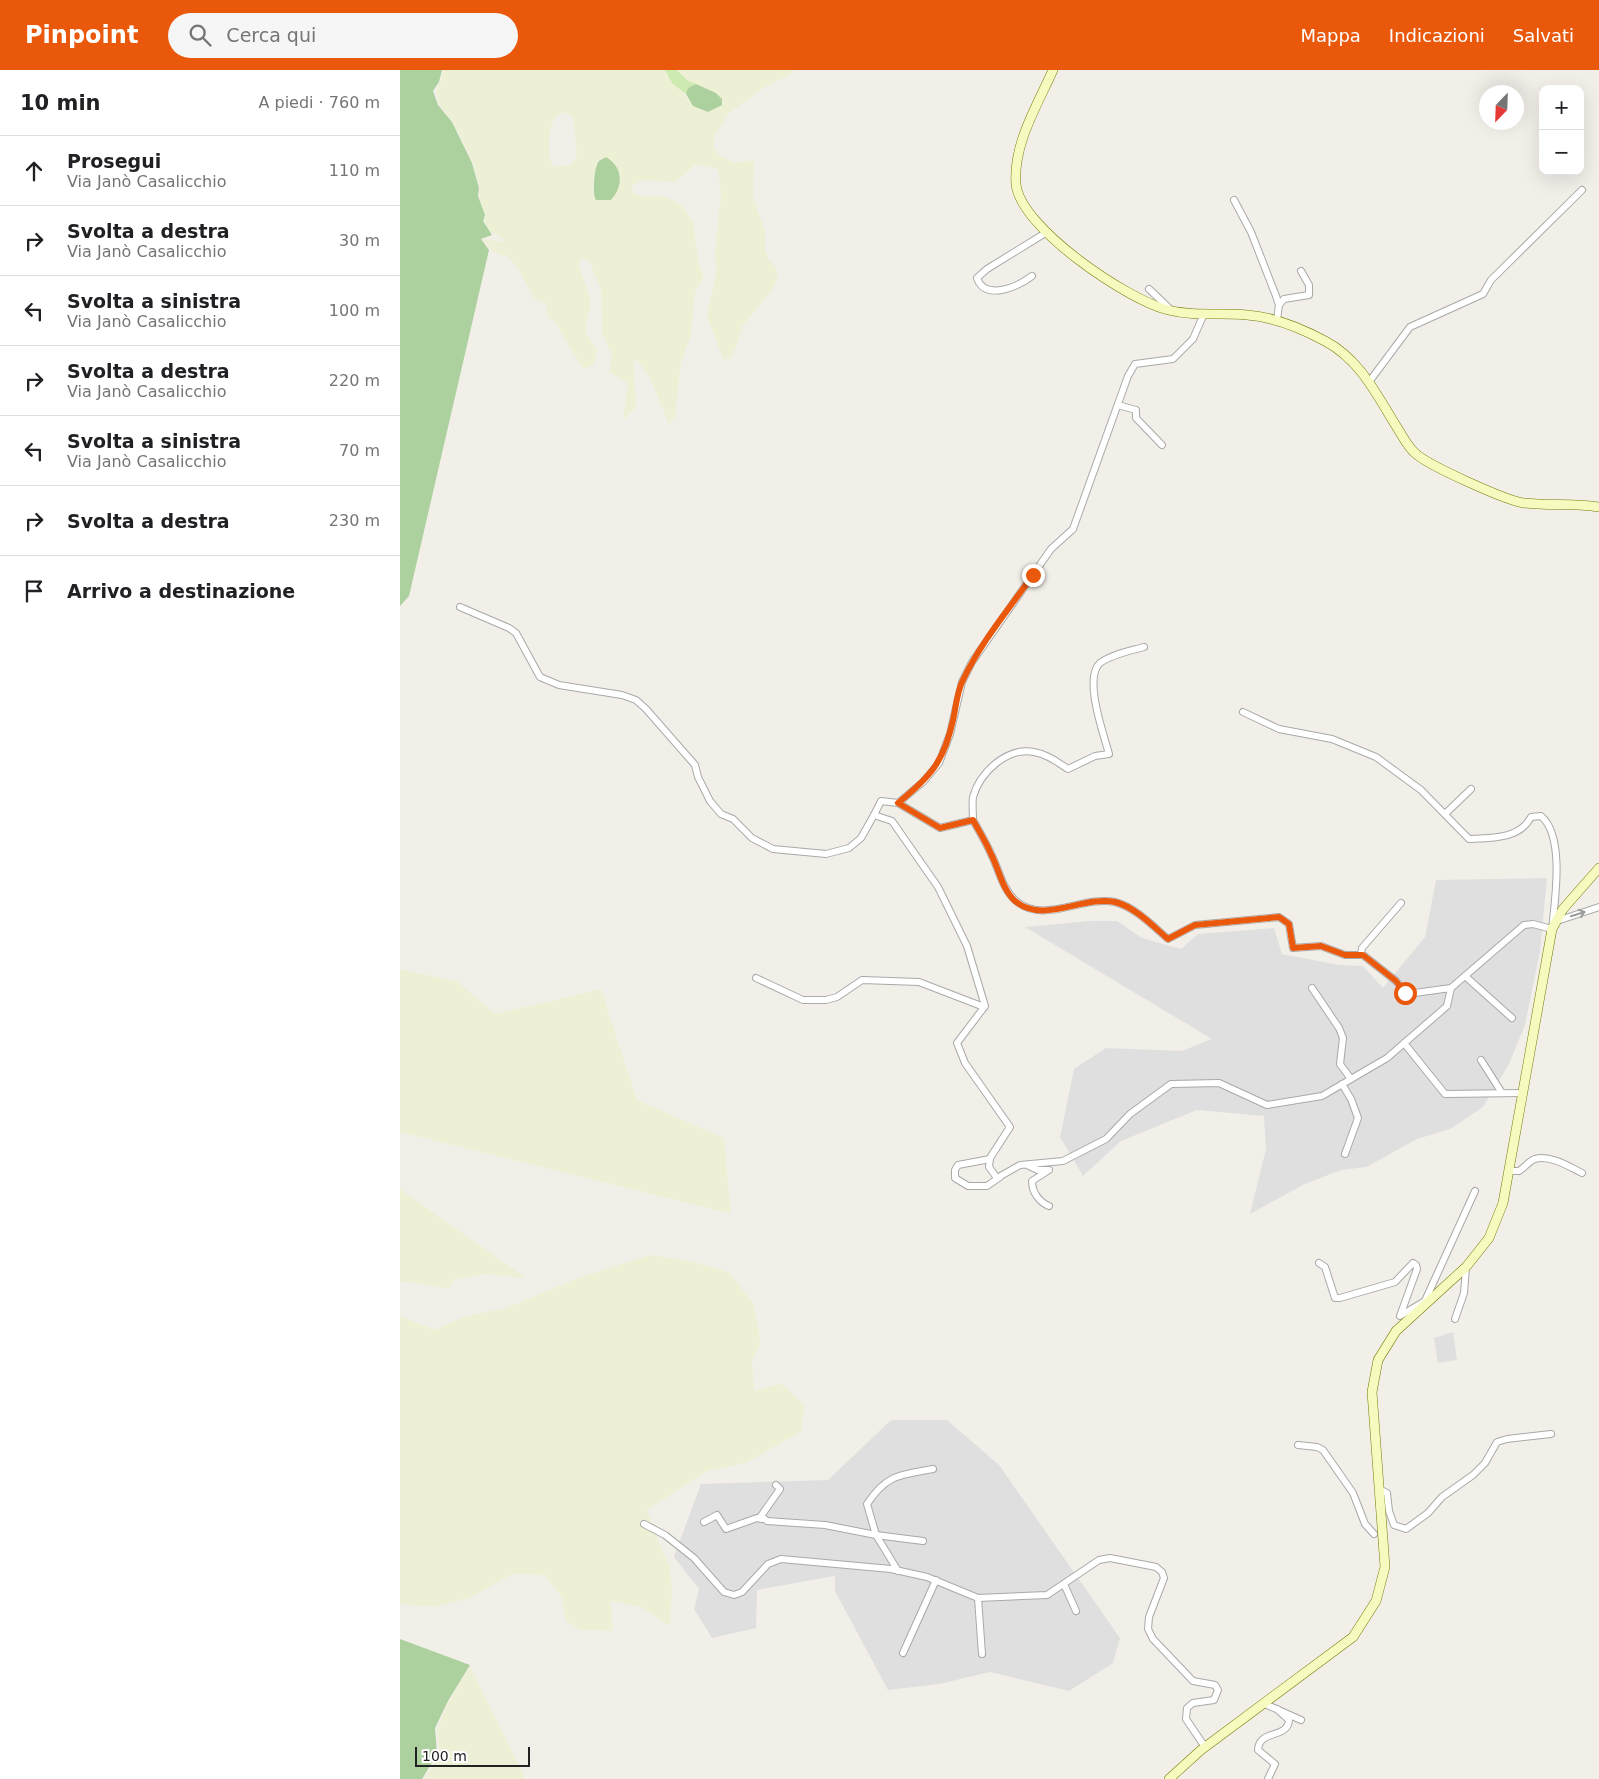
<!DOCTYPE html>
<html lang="it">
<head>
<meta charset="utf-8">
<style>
  :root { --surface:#fff; --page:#f6f6f6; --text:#202124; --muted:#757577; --line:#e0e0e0; --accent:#ea580c }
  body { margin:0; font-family:"DejaVu Sans",sans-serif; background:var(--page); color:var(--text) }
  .controls { position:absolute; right:15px; top:15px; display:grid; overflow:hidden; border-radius:10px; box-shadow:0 5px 20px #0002 }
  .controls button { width:45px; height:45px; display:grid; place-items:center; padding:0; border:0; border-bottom:1px solid var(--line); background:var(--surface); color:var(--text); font:25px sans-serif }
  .compass { position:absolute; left:1079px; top:15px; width:45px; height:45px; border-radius:50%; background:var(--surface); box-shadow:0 5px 20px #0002; rotate:203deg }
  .scale { position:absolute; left:15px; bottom:12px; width:115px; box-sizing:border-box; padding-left:5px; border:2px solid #222; border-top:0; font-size:14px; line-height:18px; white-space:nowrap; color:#222; -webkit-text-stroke:4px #fff; paint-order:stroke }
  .stop { position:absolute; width:15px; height:15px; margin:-11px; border:4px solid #ea580c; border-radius:50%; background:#fff }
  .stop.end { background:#ea580c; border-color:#fff; box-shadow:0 1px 5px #0008 }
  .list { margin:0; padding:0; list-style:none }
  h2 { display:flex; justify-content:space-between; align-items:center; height:65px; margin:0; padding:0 20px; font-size:21px }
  h2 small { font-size:16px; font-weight:400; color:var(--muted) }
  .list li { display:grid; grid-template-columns:32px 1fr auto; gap:15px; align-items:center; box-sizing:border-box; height:70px; padding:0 20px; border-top:1px solid var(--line) }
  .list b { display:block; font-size:19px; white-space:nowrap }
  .list p { margin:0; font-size:16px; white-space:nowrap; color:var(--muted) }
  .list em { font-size:16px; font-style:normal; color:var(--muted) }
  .icon { flex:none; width:28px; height:28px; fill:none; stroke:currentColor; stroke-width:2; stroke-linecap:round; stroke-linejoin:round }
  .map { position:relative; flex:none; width:1199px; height:1709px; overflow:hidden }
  header { display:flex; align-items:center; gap:30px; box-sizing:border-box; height:70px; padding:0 25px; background:var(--accent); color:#fff }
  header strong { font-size:24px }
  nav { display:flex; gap:28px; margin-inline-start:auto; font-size:18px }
  .search { width:350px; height:45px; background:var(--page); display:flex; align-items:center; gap:12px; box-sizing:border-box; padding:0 18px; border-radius:28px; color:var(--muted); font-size:19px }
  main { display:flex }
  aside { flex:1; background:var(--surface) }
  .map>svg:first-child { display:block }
</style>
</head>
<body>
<header>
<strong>Pinpoint</strong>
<div class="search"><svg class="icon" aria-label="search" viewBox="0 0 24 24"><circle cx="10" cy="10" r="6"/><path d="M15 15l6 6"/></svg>Cerca qui</div>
<nav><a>Mappa</a><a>Indicazioni</a><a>Salvati</a></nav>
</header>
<main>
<aside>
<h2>10 min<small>A piedi · 760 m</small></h2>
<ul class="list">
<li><svg class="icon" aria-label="ahead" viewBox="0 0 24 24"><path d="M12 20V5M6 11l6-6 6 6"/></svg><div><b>Prosegui</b><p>Via Janò Casalicchio</p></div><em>110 m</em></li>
<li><svg class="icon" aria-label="right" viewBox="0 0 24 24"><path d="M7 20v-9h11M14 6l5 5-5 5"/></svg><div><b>Svolta a destra</b><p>Via Janò Casalicchio</p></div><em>30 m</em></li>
<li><svg class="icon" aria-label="left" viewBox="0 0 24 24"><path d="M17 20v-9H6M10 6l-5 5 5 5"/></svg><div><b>Svolta a sinistra</b><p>Via Janò Casalicchio</p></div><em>100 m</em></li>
<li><svg class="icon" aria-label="right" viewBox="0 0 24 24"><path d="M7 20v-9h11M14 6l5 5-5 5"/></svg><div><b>Svolta a destra</b><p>Via Janò Casalicchio</p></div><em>220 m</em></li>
<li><svg class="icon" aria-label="left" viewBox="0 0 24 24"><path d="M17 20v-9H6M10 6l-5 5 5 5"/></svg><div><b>Svolta a sinistra</b><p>Via Janò Casalicchio</p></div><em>70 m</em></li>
<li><svg class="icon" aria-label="right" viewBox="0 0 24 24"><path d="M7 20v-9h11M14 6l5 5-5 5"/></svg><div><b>Svolta a destra</b></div><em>230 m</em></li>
<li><svg class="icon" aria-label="arrive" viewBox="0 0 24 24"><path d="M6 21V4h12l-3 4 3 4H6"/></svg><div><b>Arrivo a destinazione</b></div></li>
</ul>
</aside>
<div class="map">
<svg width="1199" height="1709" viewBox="0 0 1199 1709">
  <rect width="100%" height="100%" fill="#f2efe9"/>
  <g fill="#e0dfdf">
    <path d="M1147,808l-7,73 -15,74 -17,41 -25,41 -33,22 -33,10 -51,28 -25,3 -36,14 -55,30 16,-65 -2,-33 -67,-6 -76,31 -38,35 -23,-39 14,-68 32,-21 76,3 30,-12 -187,-112 65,-6h27l25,17 39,11 17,-15 76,-6 8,26 57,11 24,1 20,22 42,-51 11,-57z"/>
    <path d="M1053,1262l4,28 -19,3 -4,-25z"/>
    <path d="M491,1350h56l52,45 121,173 -7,25 -44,28 -79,-19 -51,12 -51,6 -53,-99v-15l-78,14 -1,38 -44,10 -18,-29 5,-20 -25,-32 27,-73 127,-4z"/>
  </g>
  <g fill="#eef0d5" fill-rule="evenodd">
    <path d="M44,0h221l2,6 13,11 8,13 20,12 4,-2 -3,-20 -21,-9 -11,-11h118l-9,7 -20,9 -37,27 -14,22 -1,12 6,9 15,7 19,-3 -1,37 12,34v17l4,12 8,9v11l-6,12 -28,33 -11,33 -9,1 -16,-43 9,-42 -1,-22 6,-59 -3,-24 -22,-5 -21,18 -31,-2 -12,5 1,8 7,3h21l12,4 11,8 9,15 7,45 4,7 -9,18 -4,42 -10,28 -6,53 -6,8 -19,-46 -13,-18 -3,1 2,46 -13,13 5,-36 -18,-12 2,-16 -10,-23 -1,-44 -12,-28 -8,-3 -2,6 12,38 -5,24 1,8 10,17 -3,14 -11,4 -29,-48 -6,-4 -2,-13 -12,-6 -17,-31 -10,-11 -8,-1 -8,-5 -8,-11 21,3v-3l-16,-9 -4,-9 1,-6 -6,-19 1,-8 -7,-26 -21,-41 -13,-17 -3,-11zM165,42l8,4 4,39 -5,10 -18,2 -5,-9v-24l6,-18zM206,87l11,9 4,13 -29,11 4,-24 3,-6z"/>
    <path d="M0,899l58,13 37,32 106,-25 36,111 87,38 7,76 -331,-82z"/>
    <path d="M0,1120v-1l126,89 -42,-4 -30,6 -4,9 -50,-8z"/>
    <path d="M250,1185l42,6 38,12 24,32 7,39 -9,17 2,30 28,-8 23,23 -4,26 -56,31 -38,8 -60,39 14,38 9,19 2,23 -2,36 -29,-19 -30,-6 2,30 -32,-1 -15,-9 -4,-23 -17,-23 -33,-1 -42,24 -35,9 -35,-3v-288l35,14 28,-13 43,-9 67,-28z"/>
    <path d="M70,1596l56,113h-102l16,-24 -3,-26 11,-26z"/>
  </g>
  <path fill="#cdebb0" d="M265,0h12l11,11 8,3 -8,4 -2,6 -14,-11z"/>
  <g fill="#add19e">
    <path d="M0,0h42l-3,12 -6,9 5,14 14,17 20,41 7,25 -1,8 7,19 -2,6 9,14 -11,4 8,11 -80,346 -9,10z"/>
    <path d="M296,14l20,9 6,6v6l-14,7 -15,-6 -7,-12 2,-6z"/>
    <path d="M206,87c17,10 18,29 5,43h-15c-4,-5 -2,-34 3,-39 1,-1 6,-3 7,-4z"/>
    <path d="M0,1569l70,26 -22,36 -13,27 2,26 -15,25h-22z"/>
  </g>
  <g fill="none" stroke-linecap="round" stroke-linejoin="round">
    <g stroke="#a9a9a9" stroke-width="8">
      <g id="street">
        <path d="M834,130l17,32 25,64 3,9 -2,15"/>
        <path d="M632,206c-13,10 -47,26 -55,2l10,-9 60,-37"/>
        <path d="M749,219l22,21"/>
        <path d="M879,235l5,-6 25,-4v-10l-8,-14"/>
        <path d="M969,312l41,-55 73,-33 8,-14 91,-90"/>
        <path d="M718,335l18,5v8l26,27"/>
        <path d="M60,537l49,21 7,5 24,44 19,8 63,10 14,5 10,9 49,56 3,12 12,24 11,13 12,5 19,19 21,11 53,5 23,-6 12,-10 13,-23"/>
        <path d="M843,642l36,17 53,10 44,18 45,33 48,49c23,-1 51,0 62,-22l10,-1c24,20 14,84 11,113l-19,-5 -9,1 -73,63 -44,6 -11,-13 -33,-26h-18l-24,-9 -28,2 -4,-24 -10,-7 -84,8 -27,14c-15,-13 -33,-32 -53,-37 -32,-7 -71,23 -99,-1 -14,-12 -17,-32 -25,-47 -5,-12 -12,-23 -18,-34l-33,8 -42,-25 -17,-2 -7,14 18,6 46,66 29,59 18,60 -28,37 8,20 45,64 -20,31 -1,9 8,11 23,-13 43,-4 43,-22 24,-25 41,-30 48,-1 48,22 55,-9 65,-38 60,-52 4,-18"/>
        <path d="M498,733l25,-21 16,-19 11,-29 12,-52 10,-20 79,-113 22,-20 55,-153 7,-12 38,-5 20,-20 10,-23"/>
        <path d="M1045,744l26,-25"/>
        <path d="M573,750c0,-7 -1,-16 0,-23 7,-25 34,-50 61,-45 13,2 23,10 34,17l27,-13 14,-2c-5,-19 -26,-76 -9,-91 12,-9 30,-12 44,-16"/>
        <path d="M1157,851l42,-14"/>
        <path d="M961,885l1,-7 39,-45"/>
        <path d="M1065,906l47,42"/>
        <path d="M356,908l47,22h23l11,-3 25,-17 57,2 65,25"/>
        <path d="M912,918l27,40 4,10 -3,26 11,15"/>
        <path d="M1004,973l41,51 77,-1"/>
        <path d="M1081,990l21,33"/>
        <path d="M942,1014l9,15 7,19 -13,36"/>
        <path d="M590,1089l-32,6 -3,5v8l13,8h19l13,-9"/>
        <path d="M627,1095l11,5h11l-17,11c0,11 7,21 17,25"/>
        <path d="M1109,1101h10c5,-3 11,-11 16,-12 14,-5 35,8 47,14"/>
        <path d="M919,1193l6,4 10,31h5l55,-16 18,-19 3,2 1,4 -17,47 25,-15"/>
        <path d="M1024,1233l51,-112"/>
        <path d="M1055,1249l9,-26 2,-26"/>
        <path d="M898,1375l19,2 6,3 30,43 12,31 9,10"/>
        <path d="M376,1415l4,4 -19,27 6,5 58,4 51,10 47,6"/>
        <path d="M979,1419l8,4 2,18 5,14 12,4 22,-16 14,-16 31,-22 12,-12 12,-21 10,-3 44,-5"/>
        <path d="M304,1452l13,-7 9,14 31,-11 5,1"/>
        <path d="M244,1454l21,11 29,23 30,34 10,3 8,-3 26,-28 13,-5 110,10 36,8 51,21 69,-3 52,-35 11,-2 46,9 6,5 2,6 -15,39 -1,12 5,10 40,42 22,4 3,5 -4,10 -21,3 -6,5 -1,11 19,28"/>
        <path d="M498,1501l-22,-36 -9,-31c20,-30 33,-29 66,-35"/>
        <path d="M664,1514l12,27"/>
        <path d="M578,1528l4,56"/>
        <path d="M503,1583l33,-73"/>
        <path d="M865,1634l36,16"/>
        <path d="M868,1709l7,-15 -17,-14c1,-21 30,-11 31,-30l-12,-11"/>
      </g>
    </g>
    <g stroke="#707d05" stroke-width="10">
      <g id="secondary">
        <path d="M653,0c-16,36 -40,74 -37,114 4,44 112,116 152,126 27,7 52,2 79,5 27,2 54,13 78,26 36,19 52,55 73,88 5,8 10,18 17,24 12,12 92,48 109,50 25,3 50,0 75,4"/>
        <path d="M769,1709l32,-29 152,-113 23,-36 9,-34 -13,-175 6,-32 18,-29 70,-64 23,-29 14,-35 49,-274 11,-20 36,-41"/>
      </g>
    </g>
    <use href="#street" stroke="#fff" stroke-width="6"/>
    <use href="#secondary" stroke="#f7fabf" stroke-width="9"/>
  </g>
  <defs><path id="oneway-shaft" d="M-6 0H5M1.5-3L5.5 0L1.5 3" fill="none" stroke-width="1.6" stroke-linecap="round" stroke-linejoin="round" transform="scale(1.25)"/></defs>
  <use stroke="#9c9c9c" href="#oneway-shaft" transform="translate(1178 844) rotate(-17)"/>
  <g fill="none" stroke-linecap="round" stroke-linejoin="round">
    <path stroke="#ea580c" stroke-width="6" d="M633,505c-24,34 -52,67 -70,105 -6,11 -7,27 -10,40 -9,42 -23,57 -55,83l42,25 33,-8c6,11 13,22 18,34 8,15 11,35 24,47 29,24 68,-6 100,1 20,5 38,24 53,37l27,-14 84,-8 10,7 4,24 28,-2 24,9h18l33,26 9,12"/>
  </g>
</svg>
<div class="controls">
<button>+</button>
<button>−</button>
</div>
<svg class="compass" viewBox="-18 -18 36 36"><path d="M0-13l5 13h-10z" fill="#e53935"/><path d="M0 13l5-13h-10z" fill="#757577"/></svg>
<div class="scale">100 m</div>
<div class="stop" style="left:1005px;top:923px"></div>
<div class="stop end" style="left:633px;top:505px"></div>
</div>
</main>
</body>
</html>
